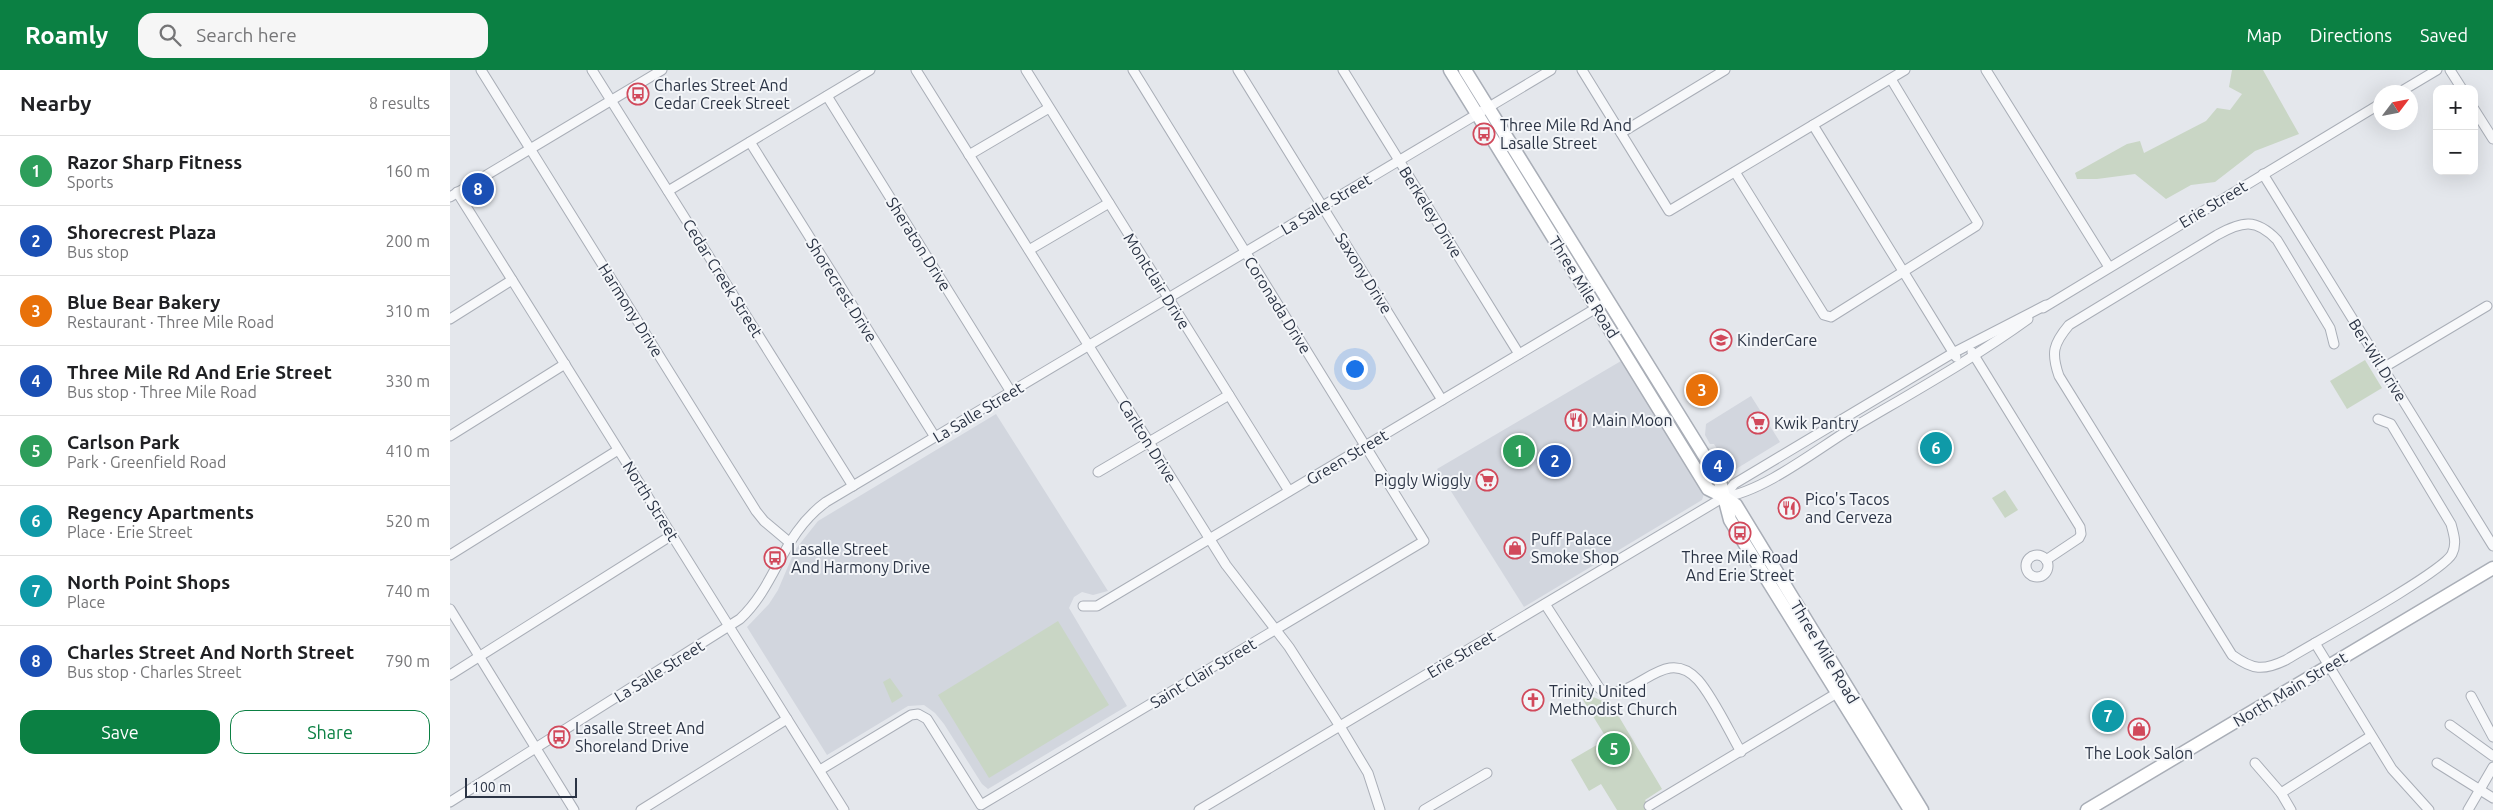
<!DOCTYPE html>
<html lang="en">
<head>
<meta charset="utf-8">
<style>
  :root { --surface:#fff; --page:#f6f6f6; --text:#202124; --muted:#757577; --line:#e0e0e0; --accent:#0b8043 }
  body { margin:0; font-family:Ubuntu,sans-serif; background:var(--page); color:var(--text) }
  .controls { position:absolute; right:15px; top:15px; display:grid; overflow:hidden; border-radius:10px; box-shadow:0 5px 20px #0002 }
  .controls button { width:45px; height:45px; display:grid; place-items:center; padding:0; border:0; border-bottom:1px solid var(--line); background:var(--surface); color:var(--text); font:25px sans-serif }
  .compass { position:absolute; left:1923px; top:15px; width:45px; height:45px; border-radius:50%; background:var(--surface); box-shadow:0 5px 20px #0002; rotate:58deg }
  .scale { position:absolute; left:15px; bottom:12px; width:112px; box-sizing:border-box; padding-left:5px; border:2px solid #2b3445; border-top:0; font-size:14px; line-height:18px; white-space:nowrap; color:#2b3445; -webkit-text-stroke:4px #f4f6f9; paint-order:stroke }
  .you { position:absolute; left:904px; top:298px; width:18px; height:18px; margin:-12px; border:4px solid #fff; border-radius:50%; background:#1a73e8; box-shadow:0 0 0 8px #1a73e833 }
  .badge { display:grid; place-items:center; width:32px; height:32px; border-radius:50%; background:var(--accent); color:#fff; font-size:16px; font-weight:700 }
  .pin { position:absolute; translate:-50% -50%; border:2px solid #fff; box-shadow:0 1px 5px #0006 }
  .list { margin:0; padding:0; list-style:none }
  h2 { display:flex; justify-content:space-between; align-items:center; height:65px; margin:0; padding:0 20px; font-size:21px }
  h2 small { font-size:16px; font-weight:400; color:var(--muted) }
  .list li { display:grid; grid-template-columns:32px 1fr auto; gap:15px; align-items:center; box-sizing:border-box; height:70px; padding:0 20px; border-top:1px solid var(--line) }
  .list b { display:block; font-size:19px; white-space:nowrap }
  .list p { margin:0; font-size:16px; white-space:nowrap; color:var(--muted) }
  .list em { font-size:16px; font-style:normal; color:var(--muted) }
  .actions { display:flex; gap:10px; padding:15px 20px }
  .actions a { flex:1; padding:11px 0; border:1px solid var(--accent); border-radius:15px; text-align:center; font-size:18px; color:var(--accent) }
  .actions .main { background:var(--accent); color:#fff }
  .icon { flex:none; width:28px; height:28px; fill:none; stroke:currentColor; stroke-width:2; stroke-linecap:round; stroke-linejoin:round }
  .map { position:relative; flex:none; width:2043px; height:740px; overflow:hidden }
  header { display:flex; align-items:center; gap:30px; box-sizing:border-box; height:70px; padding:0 25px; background:var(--accent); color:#fff }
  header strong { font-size:24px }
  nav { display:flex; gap:28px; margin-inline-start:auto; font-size:18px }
  .search { width:350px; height:45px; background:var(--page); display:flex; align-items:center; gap:12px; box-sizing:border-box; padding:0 18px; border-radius:15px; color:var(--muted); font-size:19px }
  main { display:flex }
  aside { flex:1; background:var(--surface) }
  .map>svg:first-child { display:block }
</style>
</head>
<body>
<header>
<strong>Roamly</strong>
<div class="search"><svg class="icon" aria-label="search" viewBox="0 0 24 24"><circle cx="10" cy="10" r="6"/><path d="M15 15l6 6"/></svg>Search here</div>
<nav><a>Map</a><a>Directions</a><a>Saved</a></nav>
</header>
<main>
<aside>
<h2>Nearby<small>8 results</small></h2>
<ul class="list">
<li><span class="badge" style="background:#2e9e5b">1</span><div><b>Razor Sharp Fitness</b><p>Sports</p></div><em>160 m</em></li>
<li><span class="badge" style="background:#1a4fb4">2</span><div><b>Shorecrest Plaza</b><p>Bus stop</p></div><em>200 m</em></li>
<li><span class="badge" style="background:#e8710a">3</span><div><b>Blue Bear Bakery</b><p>Restaurant · Three Mile Road</p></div><em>310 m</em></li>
<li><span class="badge" style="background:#1a4fb4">4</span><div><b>Three Mile Rd And Erie Street</b><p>Bus stop · Three Mile Road</p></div><em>330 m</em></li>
<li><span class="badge" style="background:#2e9e5b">5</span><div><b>Carlson Park</b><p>Park · Greenfield Road</p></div><em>410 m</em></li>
<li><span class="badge" style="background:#0f9aa8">6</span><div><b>Regency Apartments</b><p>Place · Erie Street</p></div><em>520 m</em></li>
<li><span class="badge" style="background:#0f9aa8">7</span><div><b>North Point Shops</b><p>Place</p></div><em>740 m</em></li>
<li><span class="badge" style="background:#1a4fb4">8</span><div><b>Charles Street And North Street</b><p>Bus stop · Charles Street</p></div><em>790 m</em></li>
</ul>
<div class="actions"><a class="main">Save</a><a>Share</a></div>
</aside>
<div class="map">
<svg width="2043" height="740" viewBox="0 0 2043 740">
  <rect width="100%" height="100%" fill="#e4e7ec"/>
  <g fill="#d2d6de">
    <path d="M1171,291l83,133 -2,6 -178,107 -87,-138z"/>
    <path d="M1301,326l29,46 -44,27 -8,-3 -14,-22h-4l-5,-9 1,-11z"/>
    <path d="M546,344l112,177 -15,4 -11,-3 -8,5 -5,11 58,98 -139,83 -6,-5 -38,-60 -9,-11 -11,-8 -16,1 -81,49 -80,-128 22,-23 9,-14 17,-40 23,-29z"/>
  </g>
  <g fill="#c9d6c5">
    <path d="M1782,0h31l36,64 -44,17 -40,31 -24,3 -25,14 -31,-25 -38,5h-20l-2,-6 52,-29 13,-3 4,12 62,-32 11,-13 13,2 12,-16 -13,-7z"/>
    <path d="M1915,290l17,28 -35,21 -17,-28z"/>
    <path d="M1555,420l13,20 -13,8 -13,-20z"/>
    <path d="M608,551l51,84 -120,73 -51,-83z"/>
    <path d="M440,608l13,18 -11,7 -9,-21z"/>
    <path d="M1137,620l4,6 21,9 50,84 -17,11 6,10h-34l-16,-26 -12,7 -18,-31 36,-21 -27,-44z"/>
  </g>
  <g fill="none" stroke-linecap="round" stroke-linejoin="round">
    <g stroke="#a9aeb7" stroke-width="11">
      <g id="street">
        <path d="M31,0l275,441 8,10 25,21"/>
        <path d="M142,0l261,416"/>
        <path d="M466,0l310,495 63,82 52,81 27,45 12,37"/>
        <path d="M576,0l263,421"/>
        <path d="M788,0l204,330"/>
        <path d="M893,0l176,284"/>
        <path d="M1132,0l87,141 236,-141"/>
        <path d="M1536,0l123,197"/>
        <path d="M2000,0l12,19"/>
        <path d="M1950,22l37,-22"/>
        <path d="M377,26l184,296"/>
        <path d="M2024,39l19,30"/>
        <path d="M1363,55l143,232"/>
        <path d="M1171,63l104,-63"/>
        <path d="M300,72l185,295"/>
        <path d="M519,85l80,-47"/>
        <path d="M1285,102l89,143 7,2 145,-91 2,-3 -87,-144"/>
        <path d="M1813,104l230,372"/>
        <path d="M218,121l202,-121"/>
        <path d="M7,122l387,618"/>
        <path d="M0,127l212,-127"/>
        <path d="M579,180l80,-47"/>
        <path d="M1593,238l337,-204"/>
        <path d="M0,249l62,-39"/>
        <path d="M1884,274l-4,-16 -53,-88c-21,-22 -35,-19 -60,-5l-148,90c-16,19 -18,28 -10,51l173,279c21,15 31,16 54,5 26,-16 156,-87 166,-106 5,-10 2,-19 -1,-30l-60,-100 -13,-5"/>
        <path d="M1522,282l108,175 1,7 -2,4 -33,22"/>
        <path d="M1933,298l104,-62"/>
        <path d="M0,366l115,-72"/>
        <path d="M648,402l131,-77"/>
        <path d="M1274,427c37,-5 87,-43 120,-64 62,-37 126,-72 184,-114"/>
        <path d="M0,485l168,-105"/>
        <circle cx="1587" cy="496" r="11"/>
        <path d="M1095,534l55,85c34,17 63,-47 98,-9 15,17 31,51 43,72"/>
        <path d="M633,536h14l511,-305"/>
        <path d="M0,539l124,201"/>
        <path d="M1865,573l77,126 37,41"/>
        <path d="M0,605l222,-140"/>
        <path d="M2021,626l22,41"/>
        <path d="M2000,655l43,31"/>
        <path d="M1805,693l26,30 10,17"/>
        <path d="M1987,693l56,35"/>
        <path d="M370,700l91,-55 7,-1 9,5 54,86 443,-264 -291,-471"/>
        <path d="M1831,723l90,-57"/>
        <path d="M0,732l290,-183c38,-36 41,-84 86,-117l725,-432"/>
        <path d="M1199,736l193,-116"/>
        <path d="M191,740l146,-91"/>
        <path d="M749,740l525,-313 10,-13 219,-131 93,-48"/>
        <path d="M974,740l63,-37"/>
        <path d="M2018,740l25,-43"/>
      </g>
    </g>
    <g stroke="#a9aeb7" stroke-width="15">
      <g id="secondary">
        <path d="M1000,0l258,419 16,8"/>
        <path d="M1015,0l255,411 4,16"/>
        <path d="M1460,740l-180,-290 -6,-23 12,8 186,305"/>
        <path d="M1637,740l406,-242"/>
      </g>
    </g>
    <use href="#street" stroke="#f7f8fa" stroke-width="9"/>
    <use href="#secondary" stroke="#fff" stroke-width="12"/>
  </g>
  <defs>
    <g id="bus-ring" transform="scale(1.125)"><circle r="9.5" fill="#f4f6f9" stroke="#d1495b" stroke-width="1.5"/><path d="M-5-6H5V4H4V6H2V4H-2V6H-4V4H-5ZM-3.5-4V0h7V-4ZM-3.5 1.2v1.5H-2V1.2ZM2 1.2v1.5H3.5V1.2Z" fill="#d1495b"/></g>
    <g id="school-ring" transform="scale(1.125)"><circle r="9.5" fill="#f4f6f9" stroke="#d1495b" stroke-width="1.5"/><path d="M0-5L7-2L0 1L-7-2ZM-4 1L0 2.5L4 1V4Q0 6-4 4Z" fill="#d1495b"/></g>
    <g id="restaurant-ring" transform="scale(1.125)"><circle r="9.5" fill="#f4f6f9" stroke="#d1495b" stroke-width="1.5"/><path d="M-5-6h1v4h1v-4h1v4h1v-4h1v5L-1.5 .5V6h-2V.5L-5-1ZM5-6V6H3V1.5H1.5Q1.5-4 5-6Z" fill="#d1495b"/></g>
    <g id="supermarket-ring" transform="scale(1.125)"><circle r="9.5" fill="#f4f6f9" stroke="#d1495b" stroke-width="1.5"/><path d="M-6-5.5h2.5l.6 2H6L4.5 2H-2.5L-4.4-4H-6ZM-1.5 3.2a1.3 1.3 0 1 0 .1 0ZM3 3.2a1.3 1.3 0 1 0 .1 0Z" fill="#d1495b"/></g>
    <g id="shop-ring" transform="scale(1.125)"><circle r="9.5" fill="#f4f6f9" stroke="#d1495b" stroke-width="1.5"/><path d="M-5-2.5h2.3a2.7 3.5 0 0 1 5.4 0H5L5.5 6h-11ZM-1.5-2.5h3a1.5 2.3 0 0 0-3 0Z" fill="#d1495b"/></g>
    <g id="church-ring" transform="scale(1.125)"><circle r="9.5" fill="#f4f6f9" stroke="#d1495b" stroke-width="1.5"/><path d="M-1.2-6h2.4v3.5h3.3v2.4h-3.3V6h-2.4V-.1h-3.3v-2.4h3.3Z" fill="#d1495b"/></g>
  </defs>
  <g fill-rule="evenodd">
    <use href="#bus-ring" x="188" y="24"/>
    <use href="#bus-ring" x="1034" y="64"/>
    <use href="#school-ring" x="1271" y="270"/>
    <use href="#restaurant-ring" x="1126" y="350"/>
    <use href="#supermarket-ring" x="1308" y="353"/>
    <use href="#supermarket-ring" x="1037" y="410"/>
    <use href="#restaurant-ring" x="1339" y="438"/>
    <use href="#bus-ring" x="1290" y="463"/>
    <use href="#shop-ring" x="1065" y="478"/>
    <use href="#bus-ring" x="325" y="488"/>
    <use href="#church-ring" x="1083" y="630"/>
    <use href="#shop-ring" x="1689" y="659"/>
    <use href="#bus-ring" x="109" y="667"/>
  </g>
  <g text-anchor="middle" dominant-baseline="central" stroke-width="4" stroke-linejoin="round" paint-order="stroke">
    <g font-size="16" fill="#2b3445" stroke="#f4f6f9" text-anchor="start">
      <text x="204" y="15">Charles Street And<tspan x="204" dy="18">Cedar Creek Street</tspan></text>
      <text x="1050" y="55">Three Mile Rd And<tspan x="1050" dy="18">Lasalle Street</tspan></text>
      <text x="1287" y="270">KinderCare</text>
      <text x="1142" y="350">Main Moon</text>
      <text x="1324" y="353">Kwik Pantry</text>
      <text x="1021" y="410" text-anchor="end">Piggly Wiggly</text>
      <text x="1355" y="429">Pico's Tacos<tspan x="1355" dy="18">and Cerveza</tspan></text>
      <text x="1081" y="469">Puff Palace<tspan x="1081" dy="18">Smoke Shop</tspan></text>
      <text x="341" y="479">Lasalle Street<tspan x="341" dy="18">And Harmony Drive</tspan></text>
      <text x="1290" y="487" text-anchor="middle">Three Mile Road<tspan x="1290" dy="18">And Erie Street</tspan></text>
      <text x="1099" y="621">Trinity United<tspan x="1099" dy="18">Methodist Church</tspan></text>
      <text x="125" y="658">Lasalle Street And<tspan x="125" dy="18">Shoreland Drive</tspan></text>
      <text x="1689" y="683" text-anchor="middle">The Look Salon</text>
    </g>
    <g font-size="16" fill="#2b3445" stroke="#f4f6f9">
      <text transform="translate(876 134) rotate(-31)">La Salle Street</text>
      <text transform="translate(1763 134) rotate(-31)">Erie Street</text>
      <text transform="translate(981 142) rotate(58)">Berkeley Drive</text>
      <text transform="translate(469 174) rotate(58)">Sheraton Drive</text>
      <text transform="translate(914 203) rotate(58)">Saxony Drive</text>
      <text transform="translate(273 208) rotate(58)">Cedar Creek Street</text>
      <text transform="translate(707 211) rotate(58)">Montclair Drive</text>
      <text transform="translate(1134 217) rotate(58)">Three Mile Road</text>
      <text transform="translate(392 220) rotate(58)">Shorecrest Drive</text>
      <text transform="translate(828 235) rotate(58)">Coronada Drive</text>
      <text transform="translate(181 240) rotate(58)">Harmony Drive</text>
      <text transform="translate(1928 290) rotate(58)">Ber-Wil Drive</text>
      <text transform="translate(528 342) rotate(-31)">La Salle Street</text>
      <text transform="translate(698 371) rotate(58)">Carlton Drive</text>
      <text transform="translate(897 387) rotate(-31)">Green Street</text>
      <text transform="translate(201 431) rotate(58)">North Street</text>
      <text transform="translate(1375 582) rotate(59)">Three Mile Road</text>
      <text transform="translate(1011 584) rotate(-31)">Erie Street</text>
      <text transform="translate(209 601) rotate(-32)">La Salle Street</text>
      <text transform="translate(753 603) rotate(-31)">Saint Clair Street</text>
      <text transform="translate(1840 619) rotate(-31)">North Main Street</text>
    </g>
  </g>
</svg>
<div class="controls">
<button>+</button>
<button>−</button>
</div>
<svg class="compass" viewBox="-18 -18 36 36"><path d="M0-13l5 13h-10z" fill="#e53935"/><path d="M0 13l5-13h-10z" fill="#757577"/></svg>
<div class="scale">100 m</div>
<div class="you"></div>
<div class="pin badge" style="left:1069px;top:381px;background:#2e9e5b">1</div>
<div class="pin badge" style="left:1105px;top:391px;background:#1a4fb4">2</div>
<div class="pin badge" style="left:1252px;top:320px;background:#e8710a">3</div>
<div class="pin badge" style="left:1268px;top:396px;background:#1a4fb4">4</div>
<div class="pin badge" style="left:1164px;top:679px;background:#2e9e5b">5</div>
<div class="pin badge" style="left:1486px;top:378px;background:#0f9aa8">6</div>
<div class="pin badge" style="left:1658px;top:646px;background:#0f9aa8">7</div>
<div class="pin badge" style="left:28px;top:119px;background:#1a4fb4">8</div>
</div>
</main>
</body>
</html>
